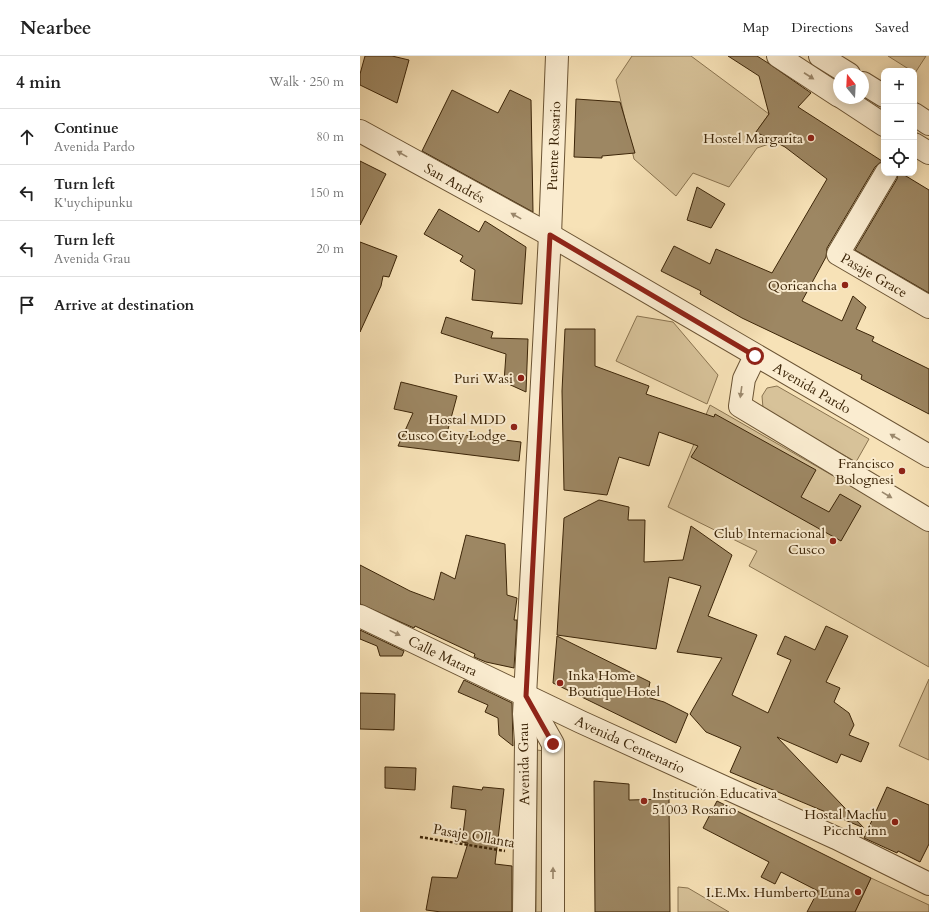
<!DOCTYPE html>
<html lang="en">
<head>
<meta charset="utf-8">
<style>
  :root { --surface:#fff; --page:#f6f6f6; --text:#222; --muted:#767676; --line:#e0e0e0 }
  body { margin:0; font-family:Cardo,serif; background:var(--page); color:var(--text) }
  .controls { position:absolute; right:12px; top:12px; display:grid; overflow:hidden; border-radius:8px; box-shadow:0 2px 10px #0003 }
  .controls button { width:36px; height:36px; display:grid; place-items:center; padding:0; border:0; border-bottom:1px solid var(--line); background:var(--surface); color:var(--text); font:20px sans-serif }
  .compass { position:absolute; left:473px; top:12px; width:36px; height:36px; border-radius:50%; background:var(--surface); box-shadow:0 2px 10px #0003; rotate:342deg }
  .stop { position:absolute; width:12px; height:12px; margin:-9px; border:3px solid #8f2418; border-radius:50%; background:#fff }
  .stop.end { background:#8f2418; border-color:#fff; box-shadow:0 1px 4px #0008 }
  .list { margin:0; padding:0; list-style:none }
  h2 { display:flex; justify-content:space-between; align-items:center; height:52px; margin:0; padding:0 16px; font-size:17px }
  h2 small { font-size:13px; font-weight:400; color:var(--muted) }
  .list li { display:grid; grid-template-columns:26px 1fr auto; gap:12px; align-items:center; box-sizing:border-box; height:56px; padding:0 16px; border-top:1px solid var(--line) }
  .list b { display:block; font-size:15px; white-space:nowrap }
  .list p { margin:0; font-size:13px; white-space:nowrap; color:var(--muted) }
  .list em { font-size:13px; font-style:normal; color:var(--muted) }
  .icon { flex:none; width:22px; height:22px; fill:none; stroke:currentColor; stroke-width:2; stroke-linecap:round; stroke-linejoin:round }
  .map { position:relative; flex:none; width:569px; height:856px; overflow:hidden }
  header { display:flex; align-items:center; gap:24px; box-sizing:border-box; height:56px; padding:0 20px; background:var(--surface); border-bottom:1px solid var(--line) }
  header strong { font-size:19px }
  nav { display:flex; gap:22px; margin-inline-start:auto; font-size:14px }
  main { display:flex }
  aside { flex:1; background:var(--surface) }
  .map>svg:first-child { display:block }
</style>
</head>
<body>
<header>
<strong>Nearbee</strong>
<nav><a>Map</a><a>Directions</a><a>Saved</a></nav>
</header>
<main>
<aside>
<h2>4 min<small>Walk · 250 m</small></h2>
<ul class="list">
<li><svg class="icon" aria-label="ahead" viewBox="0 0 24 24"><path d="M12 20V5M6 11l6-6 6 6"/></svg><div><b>Continue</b><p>Avenida Pardo</p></div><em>80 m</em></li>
<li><svg class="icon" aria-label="left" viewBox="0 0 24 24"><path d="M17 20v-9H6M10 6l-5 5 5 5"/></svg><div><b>Turn left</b><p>K'uychipunku</p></div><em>150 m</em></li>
<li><svg class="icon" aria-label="left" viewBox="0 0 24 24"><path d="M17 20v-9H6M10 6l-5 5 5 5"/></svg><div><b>Turn left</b><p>Avenida Grau</p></div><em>20 m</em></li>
<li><svg class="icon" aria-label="arrive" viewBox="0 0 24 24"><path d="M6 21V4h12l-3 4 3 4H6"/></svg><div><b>Arrive at destination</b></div></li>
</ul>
</aside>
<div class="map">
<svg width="569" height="856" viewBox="0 0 569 856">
  <rect width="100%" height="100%" fill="#f7e2b7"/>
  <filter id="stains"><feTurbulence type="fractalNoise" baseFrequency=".005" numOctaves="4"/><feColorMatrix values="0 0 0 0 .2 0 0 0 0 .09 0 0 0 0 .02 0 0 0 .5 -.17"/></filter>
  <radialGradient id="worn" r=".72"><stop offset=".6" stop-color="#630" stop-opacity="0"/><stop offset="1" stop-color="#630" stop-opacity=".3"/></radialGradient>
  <g fill="#d7c299" stroke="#8a7450">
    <path d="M272,0h59l78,58 -13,18 19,10 -18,6 -28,39 -36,-14 -17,23 -42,-37 -18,-79z"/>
    <path d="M528,0h38l-11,17z"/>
    <path d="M277,260l36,6 45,53 -11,29 -91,-43z"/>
    <path d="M417,330l92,53 -13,23 -93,-54 -1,-12 5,-8z"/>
    <path d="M350,349l219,126v136l-180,-101 8,-15 -89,-44z"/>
    <path d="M569,623v81l-30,-14z"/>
    <path d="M177,694l7,1 -1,161h-7z"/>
    <path d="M511,822l58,27v7h-74z"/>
    <path d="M318,831l10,1 41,24h-51z"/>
  </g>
  <g fill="#9d8763" stroke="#3c2508">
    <path d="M5,0h27l17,4 -12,43 -37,-18v-11z"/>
    <path d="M368,0h29l11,7 43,30 -13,14 84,54 -7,6 -48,81 -1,9 -24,44 40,20 11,-25 13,11 -10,22 18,8 -2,4 57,28v45l-68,-35 1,-4 -120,-57 -42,-24 1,-3 -40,-20 13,-25 36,18 6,-15 56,24 55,-94 -42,-32 -29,-15 13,-18 -10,-38z"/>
    <path d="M92,34l46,23 12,-23 21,10 2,112 -111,-61z"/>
    <path d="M216,43l44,3 15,51 -33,3v2l-28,-1z"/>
    <path d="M0,105l26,13 -26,51z"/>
    <path d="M538,117h3l28,17v103l-74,-43 42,-71z"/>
    <path d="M337,131l28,17 -14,24 -24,-8z"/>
    <path d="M79,153l40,23 6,-11 41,26 -4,57 -50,-4 3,-30 -15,-9 3,-5 -39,-22z"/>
    <path d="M0,186l37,14 -8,21 -6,-1 -2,10 -21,46z"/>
    <path d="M86,261l47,15 -2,6 37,1 -2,53 -22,-10 2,-28 -65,-21z"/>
    <path d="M205,273h30v37l54,20 -3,8 68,23 1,-3 101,56 -15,27 28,15 11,-18 21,12 -20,35 -150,-84 7,-11 -39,-14 -10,34 -30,-9 -12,38 -43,-5 -2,-99z"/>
    <path d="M41,326l56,14 -10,37 74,9 -2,19 -121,-15 15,-33 -19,-4z"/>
    <path d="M239,444l30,7 -1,13h17l-1,42 39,-2 8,-34 41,29 -24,61 49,19 -25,60 36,18 23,-53 -14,-6 8,-18 30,14 11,-24 22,10 -22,46 14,6 -6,14 15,11 5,12 -5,10 20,8 -8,19 -20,-8 -4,9 -60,-26 87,91 -134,-56 11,-25 -35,-15 -16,-18 32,-56 -45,-6 24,-66 -32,-9 -13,72 -99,-14 7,-117z"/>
    <path d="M106,479l39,9 2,51 10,3 -3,22h3l-3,48 -28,-6 -12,-5 1,-3 -60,-28 -1,2 -54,-24v-39l50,26 24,9 7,-28 14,7z"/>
    <path d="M0,574l44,21 -2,5h-22l-3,-10 -17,-7z"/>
    <path d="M197,580l93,46 -3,15 17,5 24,12 -12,29 -123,-60z"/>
    <path d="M104,624l48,23 1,43 -14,-11 -1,-17 -13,-6 3,-7 -30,-13z"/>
    <path d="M0,637l35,1 -1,36 -34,-1z"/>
    <path d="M25,711l31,1 -1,22 -30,-2z"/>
    <path d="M234,725l35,3v16l40,-1 1,113h-75z"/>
    <path d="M93,730l29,4 1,-3 21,2 -9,75 17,2v46h-71l-15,-2 6,-33 25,1 11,-35 -6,-1 4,-32 -15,-2z"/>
    <path d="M527,731l42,18v39l-9,18 -22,-11 -1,2 -33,-15z"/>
    <path d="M357,745l154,77 -16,34h-48l11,-21 -37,-19 -6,12 -14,-7 8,-15 -66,-34z"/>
  </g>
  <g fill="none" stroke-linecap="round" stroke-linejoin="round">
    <g stroke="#6b5434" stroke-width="24">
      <g id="minor">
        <path d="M418,0l61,40"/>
        <path d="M460,0l29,18"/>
        <path d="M503,27l21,13"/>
        <path d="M483,42l41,27"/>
        <path d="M554,58l15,10"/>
        <path id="s1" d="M0,75l190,104 379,221"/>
        <path d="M554,88l15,9"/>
        <path id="s2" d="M526,117l-48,81 91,53"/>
        <path d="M395,300l-11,23 -4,27 189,114"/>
        <path id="s3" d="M0,560l221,106 255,116 93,46"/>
        <path d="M166,640l27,48v168"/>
        <path id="s4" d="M164,856l2,-170 -2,-28 26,-479 7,-179"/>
      </g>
    </g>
    <path stroke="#3c2508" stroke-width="2.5" stroke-dasharray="3 2" stroke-linecap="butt" d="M60,781l85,14"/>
    <use href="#minor" stroke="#faecd0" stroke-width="22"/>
  </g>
  <defs><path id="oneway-solid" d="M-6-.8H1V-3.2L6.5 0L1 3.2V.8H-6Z"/></defs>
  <g fill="#9b886c">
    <use href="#oneway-solid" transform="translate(449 20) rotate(33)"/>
    <use href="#oneway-solid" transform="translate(42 98) rotate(-151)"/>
    <use href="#oneway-solid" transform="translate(156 160) rotate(-151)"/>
    <use href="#oneway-solid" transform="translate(381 336) rotate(98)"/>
    <use href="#oneway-solid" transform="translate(535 381) rotate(-150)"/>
    <use href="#oneway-solid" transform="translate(527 439) rotate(31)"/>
    <use href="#oneway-solid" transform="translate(35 577) rotate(26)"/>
    <use href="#oneway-solid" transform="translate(193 817) rotate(-90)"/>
  </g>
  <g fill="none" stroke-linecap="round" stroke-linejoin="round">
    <path stroke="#8f2418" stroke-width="5" d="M193,688l-27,-48 24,-461 205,121"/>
  </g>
  <g fill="#8f2418" stroke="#faecd0" stroke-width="1.5">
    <circle cx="451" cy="82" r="4"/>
    <circle cx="485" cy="229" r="4"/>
    <circle cx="161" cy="322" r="4"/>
    <circle cx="154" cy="371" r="4"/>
    <circle cx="542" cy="415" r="4"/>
    <circle cx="473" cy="485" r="4"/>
    <circle cx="200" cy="627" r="4"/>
    <circle cx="284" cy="745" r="4"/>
    <circle cx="535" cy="766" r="4"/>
    <circle cx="498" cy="836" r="4"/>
  </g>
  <g text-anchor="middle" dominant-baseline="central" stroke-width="4" stroke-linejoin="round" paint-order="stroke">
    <g font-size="14" fill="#3c2508" stroke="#faecd0" text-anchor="end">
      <text x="443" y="82">Hostel Margarita</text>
      <text x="477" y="229">Qoricancha</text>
      <text x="153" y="322">Puri Wasi</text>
      <text x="146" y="363">Hostal MDD<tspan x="146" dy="16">Cusco City Lodge</tspan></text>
      <text x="534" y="407">Francisco<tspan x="534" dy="16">Bolognesi</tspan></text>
      <text x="465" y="477">Club Internacional<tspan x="465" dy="16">Cusco</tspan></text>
      <text x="208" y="619" text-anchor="start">Inka Home<tspan x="208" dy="16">Boutique Hotel</tspan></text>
      <text x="292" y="737" text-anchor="start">Institución Educativa<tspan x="292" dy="16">51003 Rosario</tspan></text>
      <text x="527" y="758">Hostal Machu<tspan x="527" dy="16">Picchu inn</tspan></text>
      <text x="490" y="836">I.E.Mx. Humberto Luna</text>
    </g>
    <g font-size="14" fill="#3c2508" stroke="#faecd0">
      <text stroke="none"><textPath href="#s4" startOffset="767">Puente Rosario</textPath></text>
      <text stroke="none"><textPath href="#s1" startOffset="108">San Andrés</textPath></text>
      <text stroke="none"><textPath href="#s2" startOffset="136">Pasaje Grace</textPath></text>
      <text stroke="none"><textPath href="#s1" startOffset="520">Avenida Pardo</textPath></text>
      <text stroke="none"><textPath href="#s3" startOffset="92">Calle Matara</textPath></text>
      <text stroke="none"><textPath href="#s3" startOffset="299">Avenida Centenario</textPath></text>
      <text transform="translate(164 708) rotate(-91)">Avenida Grau</text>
      <text transform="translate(114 780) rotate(10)">Pasaje Ollanta</text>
    </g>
  </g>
  <rect width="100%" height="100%" filter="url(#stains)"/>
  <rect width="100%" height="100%" fill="url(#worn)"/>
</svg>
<div class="controls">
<button>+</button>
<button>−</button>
<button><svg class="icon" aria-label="locate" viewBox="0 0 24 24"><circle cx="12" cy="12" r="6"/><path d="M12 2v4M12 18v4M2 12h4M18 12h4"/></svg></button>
</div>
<svg class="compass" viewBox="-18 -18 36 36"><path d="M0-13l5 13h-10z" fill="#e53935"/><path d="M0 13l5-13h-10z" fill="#767676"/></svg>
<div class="stop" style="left:395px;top:300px"></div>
<div class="stop end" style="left:193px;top:688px"></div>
</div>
</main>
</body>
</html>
